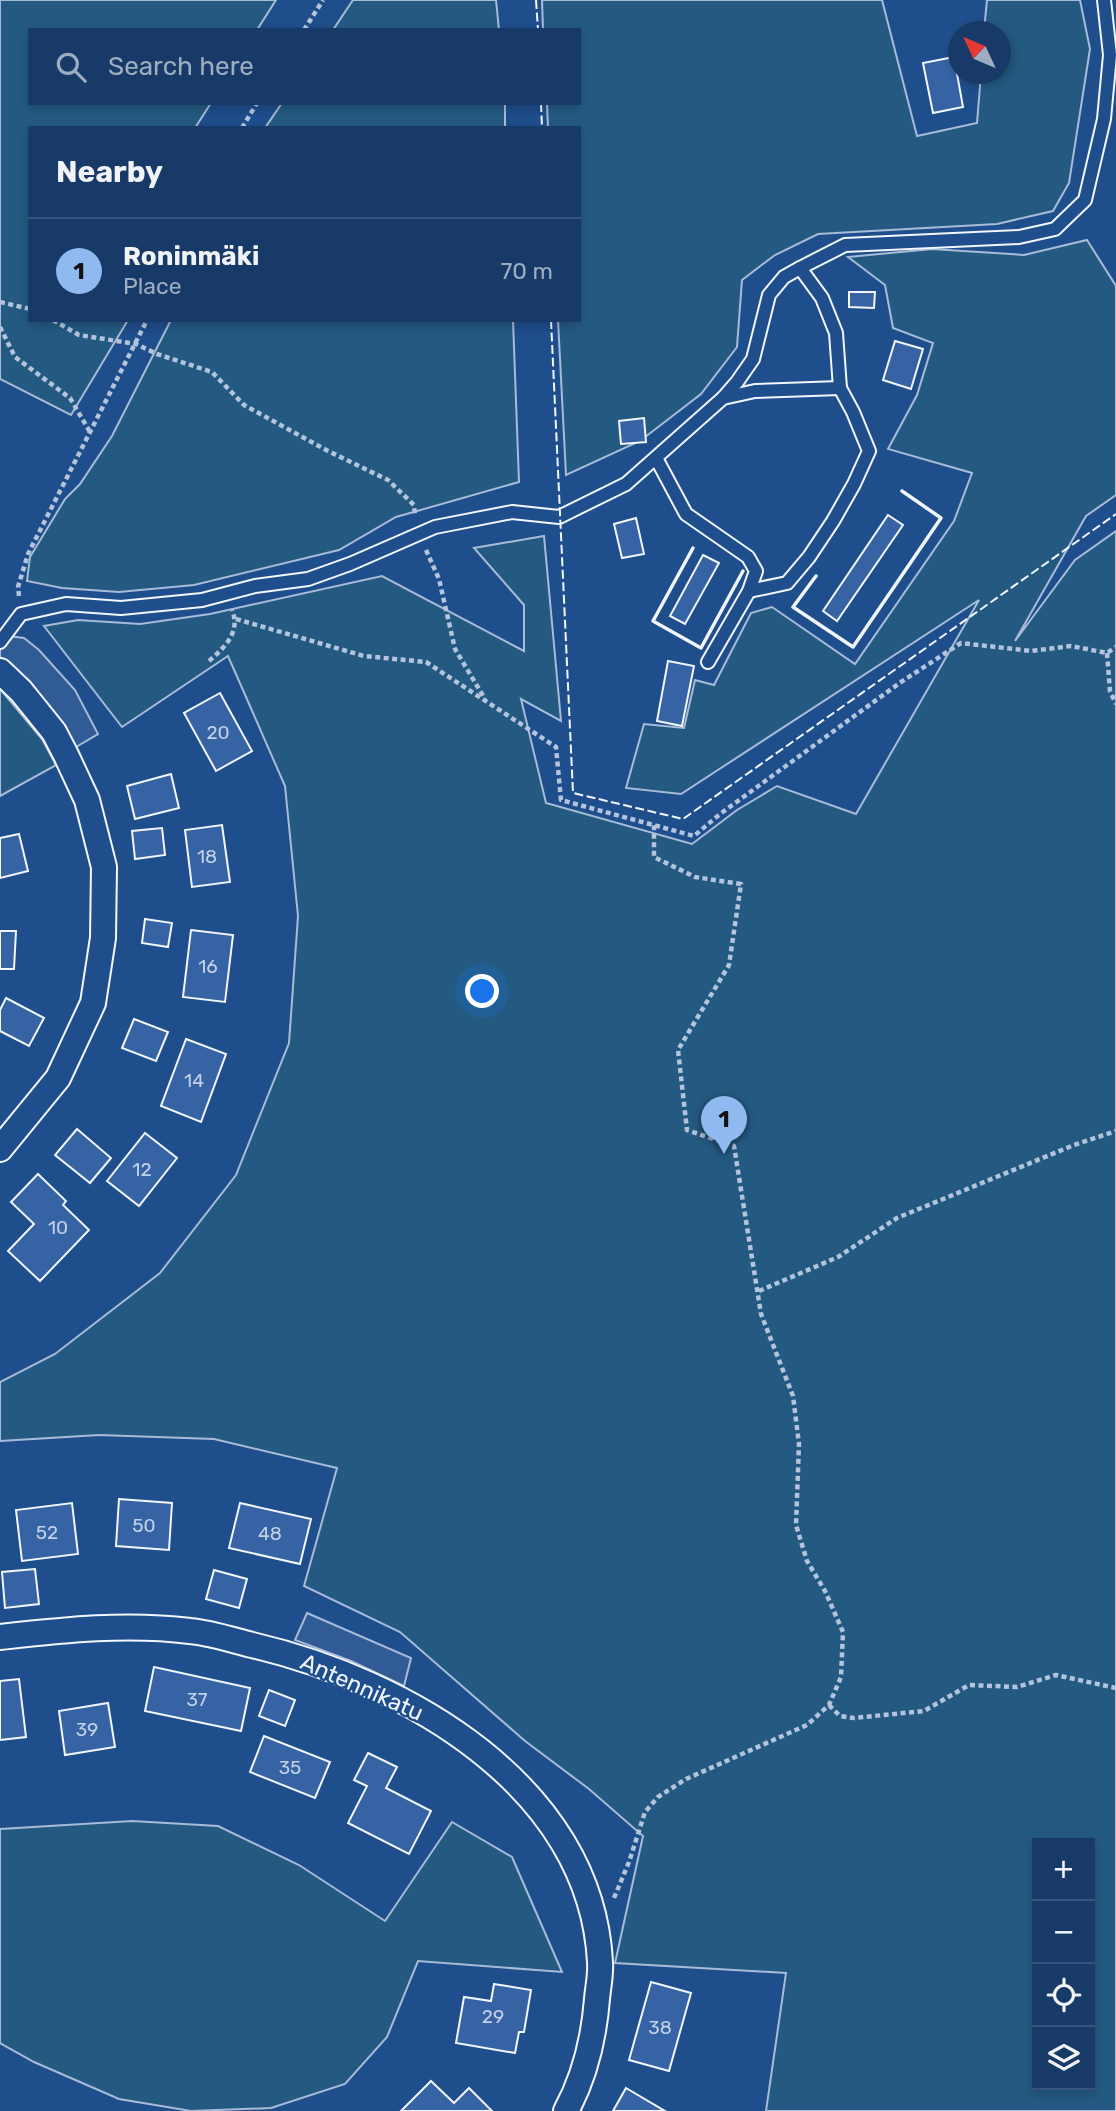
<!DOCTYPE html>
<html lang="en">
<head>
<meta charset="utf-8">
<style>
  :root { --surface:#173a69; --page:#20416f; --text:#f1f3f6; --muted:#9eadc0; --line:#36547d; --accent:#90b9f0 }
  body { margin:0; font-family:Rubik,sans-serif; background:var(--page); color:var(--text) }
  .controls { position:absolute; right:21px; bottom:21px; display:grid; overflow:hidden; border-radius:0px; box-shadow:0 4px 10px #0003 }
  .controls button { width:63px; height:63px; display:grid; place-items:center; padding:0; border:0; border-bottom:2px solid var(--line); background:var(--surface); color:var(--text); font:35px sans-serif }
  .compass { position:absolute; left:948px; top:21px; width:63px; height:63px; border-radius:50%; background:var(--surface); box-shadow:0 4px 10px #0003; rotate:314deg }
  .you { position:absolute; left:483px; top:992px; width:24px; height:24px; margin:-18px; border:5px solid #fff; border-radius:50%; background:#1a73e8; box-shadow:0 0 0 10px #1a73e833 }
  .badge { display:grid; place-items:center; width:46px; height:46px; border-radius:50%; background:var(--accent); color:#111; font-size:23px; font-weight:700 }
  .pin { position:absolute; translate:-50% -58px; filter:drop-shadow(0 2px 4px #0008) }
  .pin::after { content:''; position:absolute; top:37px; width:24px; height:21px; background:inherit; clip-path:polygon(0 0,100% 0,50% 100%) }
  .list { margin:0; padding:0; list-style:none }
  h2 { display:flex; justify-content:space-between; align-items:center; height:91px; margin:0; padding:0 28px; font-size:30px }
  h2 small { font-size:23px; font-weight:400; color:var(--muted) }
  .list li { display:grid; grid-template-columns:46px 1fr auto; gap:21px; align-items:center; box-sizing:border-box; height:105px; padding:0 28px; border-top:2px solid var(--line) }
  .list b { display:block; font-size:26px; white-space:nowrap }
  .list p { margin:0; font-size:23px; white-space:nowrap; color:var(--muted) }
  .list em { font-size:23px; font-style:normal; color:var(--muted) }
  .icon { flex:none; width:38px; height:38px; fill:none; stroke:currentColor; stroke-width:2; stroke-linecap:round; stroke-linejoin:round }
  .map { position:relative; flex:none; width:1116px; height:2111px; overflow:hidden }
  .search { position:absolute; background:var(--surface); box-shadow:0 4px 10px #0003; left:28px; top:28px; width:553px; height:77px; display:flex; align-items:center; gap:18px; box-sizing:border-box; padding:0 24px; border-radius:0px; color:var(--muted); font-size:26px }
  .panel { position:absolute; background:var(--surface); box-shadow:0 4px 10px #0003; left:28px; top:126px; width:553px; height:196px; border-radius:0px }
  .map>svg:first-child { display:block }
</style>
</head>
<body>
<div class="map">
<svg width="1116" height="2111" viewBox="0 0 1116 2111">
  <rect width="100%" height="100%" fill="#1f4e8c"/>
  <g fill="#245a82" stroke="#a8bbd7" stroke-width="2" fill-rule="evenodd">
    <path d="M0,0h276l-19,30h-227v73h181l-16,25h-165v192h98l-57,95 -71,-36z"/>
    <path d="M353,0h143l3,30h-166z"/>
    <path d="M542,0h340l35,136 60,-13 4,-49h19v-42l-16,-1 3,-31h93l10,49 -21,134 -16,28 -56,13 -179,10 -43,21 -33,25 -5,67 -36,47 -61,47 -74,34 -8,-155h21v-192h-31l-1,-25h32v-73h-36z"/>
    <path d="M282,103h223v25h-240z"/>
    <path d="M1087,240l29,46v209l-30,21 -71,125 60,-81 41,-29v1580h-350l20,-138 -171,-10 28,-127 -54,-47 -64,-48 -125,-109 -96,-46 33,-118 -123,-29 -115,-4 -99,6v-59l55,-28 105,-81 76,-98 53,-132 9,-127 -13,-130 -57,-130 -106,71 -78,-101 34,-6 62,4 70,-10 172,-38 142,75v-46l-50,-57 70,-12 17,185 -40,-22 25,104 146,41 45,-34 40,-24 79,28 123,-214 -298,194 -55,-6 18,-64 40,4 11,-48 19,5 37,-72 21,-6 83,57 99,-143 18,-48 -84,-24 29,-54 16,-52 -40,-15 -8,-43 -37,-28 84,-8 92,6zM1037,1843h53v242h-53z"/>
    <path d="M171,320h342l6,162 -123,35 -57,33 -145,35 -75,7 -57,-4 -35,-7 3,-24 35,-58 15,-15 32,-48z"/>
    <path d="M0,689l42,50 14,26 -56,31z"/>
    <path d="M132,1821l86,5 81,39 86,56 67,-99 60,35 50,115 -144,-11 -31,76 -42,47 -74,24 -80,3 -72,-12 -85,-37 -34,-19v-214z"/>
  </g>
  <g fill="#305b95" stroke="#a8bbd7" stroke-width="2">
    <path d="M0,635l24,3 15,12 36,40 23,44 -22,13 -63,-79 -13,-11z"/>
    <path d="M307,1613l104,45 -7,28 -53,-25 -56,-21z"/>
  </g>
  <g fill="#3563a3" stroke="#f2f6ff" stroke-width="2">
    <path d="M954,57l9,50 -30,6 -10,-50z"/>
    <path d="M849,292h26l-1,16 -25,-1z"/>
    <path d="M895,341l28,8 -12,40 -28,-9z"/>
    <path d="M644,418l2,24 -25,2 -2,-23z"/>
    <path d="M888,515l15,10 -66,96 -14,-10z"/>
    <path d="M636,518l8,36 -22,4 -8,-34z"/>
    <path d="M703,555l16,8 -34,61 -15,-8z"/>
    <path d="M668,661l26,5 -12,60 -25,-5z"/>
    <path d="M220,693l32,58 -36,20 -32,-58z"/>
    <path d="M171,774l8,34 -44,11 -8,-33z"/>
    <path d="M222,825l8,57 -38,5 -7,-57z"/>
    <path d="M162,828l3,27 -30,4 -3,-28z"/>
    <path d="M19,834l9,37 -28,7v-40z"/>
    <path d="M145,919l27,4 -4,24 -26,-4z"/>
    <path d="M191,930l42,5 -8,67 -42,-5z"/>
    <path d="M0,931h16l-2,38h-14z"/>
    <path d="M6,998l38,20 -15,28 -29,-15v-21z"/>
    <path d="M134,1019l34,13 -12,29 -34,-13z"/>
    <path d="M186,1039l40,15 -25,68 -40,-16z"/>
    <path d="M77,1129l34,29 -21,25 -35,-28z"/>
    <path d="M145,1133l32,25 -38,48 -32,-25z"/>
    <path d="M38,1174l28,27 -3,4 26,25 -49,51 -32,-30 26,-27 -23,-22z"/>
    <path d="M119,1499l53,4 -3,47 -53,-4z"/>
    <path d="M72,1503l6,51 -56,7 -6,-51z"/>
    <path d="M240,1503l71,16 -11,45 -71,-16z"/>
    <path d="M35,1569l4,35 -34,4 -3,-36z"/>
    <path d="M214,1570l33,9 -8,29 -33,-9z"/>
    <path d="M154,1667l96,21 -9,43 -96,-20z"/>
    <path d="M19,1679l7,58 -26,3v-59z"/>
    <path d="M269,1690l26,10 -10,26 -26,-10z"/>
    <path d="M108,1703l7,44 -50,8 -6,-44z"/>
    <path d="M264,1736l66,26 -15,36 -65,-26z"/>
    <path d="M368,1753l29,14 -11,21 45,23 -22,43 -61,-31 19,-37 -13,-6z"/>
    <path d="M651,1982l40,11 -22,78 -40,-11z"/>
    <path d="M494,1984l37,6 -7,42h-5l-4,21 -59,-10 8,-46 27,4z"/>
    <path d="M431,2081l23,22 15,-15 23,23h-91z"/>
    <path d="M626,2088l39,23h-52z"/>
  </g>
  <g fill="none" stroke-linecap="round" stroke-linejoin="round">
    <g stroke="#f2f6ff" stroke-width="16">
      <g id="service">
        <path d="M800,268l45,-23 174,-8 36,-8 30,-29 19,-81 6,-64 -6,-55"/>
        <path d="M723,398l14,-16 16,-23 16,-64 15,-18 16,-9 22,30 14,35 4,55 13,24 16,39 -15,33 -21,37 -24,36 -22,26 -38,8"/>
        <path d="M656,458l30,56 62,43 8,14 -7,20 -41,71"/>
        <path d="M0,642l21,-28 45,-10 55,4 81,-8 53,-14 53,-7 42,-15 85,-37 77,-15 47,5 67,-33 97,-86 32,-7 85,-3"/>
      </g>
    </g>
    <g stroke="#f2f6ff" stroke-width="28">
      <g id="minor">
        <path d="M0,671l21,20 33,41 12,23 21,45 17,67 -1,71 -10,65 -35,75 -58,71"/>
        <path d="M0,1637c64,-7 126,-14 190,-6 21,2 42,9 62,14 154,36 339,141 348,317 1,13 -2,25 -3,37 -3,38 -13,79 -31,112"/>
      </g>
    </g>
    <g stroke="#b3c4dc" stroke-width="4.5" stroke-dasharray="5 3.5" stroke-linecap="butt">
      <path d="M304,30l19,-30"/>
      <path d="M242,128l15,-25"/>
      <path d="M0,302l30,7"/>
      <path d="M53,320l26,15 57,9 21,10 55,18 32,33 84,46 60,29 26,25 1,10"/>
      <path d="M0,327l15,30 55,41 20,34"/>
      <path d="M426,550l13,29 16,70 30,50"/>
      <path d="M19,596l-1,-9 10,-33 119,-234"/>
      <path d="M236,619l128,37 62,6 130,85 5,53 133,36 26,-22 181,-132 60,-39 70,8 40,-5 36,7 9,-6"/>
      <path d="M1107,653l3,38 6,13"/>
      <path d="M209,661c16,-14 32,-29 23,-51"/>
      <path d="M759,1291l79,-34 59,-39 177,-73 42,-14"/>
      <path d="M829,1705l11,11 14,2 70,-7 45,-26 48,2 39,-12 60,13"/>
      <path d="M614,1898l15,-36 16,-50 13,-15 28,-18 121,-54 22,-20 12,-28 2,-45 -18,-41 -18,-30 -11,-36 3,-81 -6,-48 -32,-82 -27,-168 -47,-16 -9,-80 51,-85 12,-81 -46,-7 -41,-20v-32"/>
    </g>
    <use href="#service" stroke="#1f4e8c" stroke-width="12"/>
    <use href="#minor" stroke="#1f4e8c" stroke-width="24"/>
    <g stroke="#f2f6ff" stroke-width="2" stroke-dasharray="9 3.5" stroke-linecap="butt">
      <path d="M536,0l2,30"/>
      <path d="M541,103l1,25"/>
      <path d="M551,320l22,473 110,26 433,-305"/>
    </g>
    <g stroke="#f2f6ff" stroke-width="3.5">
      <path d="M693,548l-40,73 48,27 42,-77"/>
      <path d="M816,576l-23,31 60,40 88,-129 -39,-27"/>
    </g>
  </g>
  <g text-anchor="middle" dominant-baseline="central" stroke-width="5" stroke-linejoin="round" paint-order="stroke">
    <g font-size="19" fill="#c3d1e8">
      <text x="218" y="732">20</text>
      <text x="207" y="856">18</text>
      <text x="208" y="966">16</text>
      <text x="194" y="1080">14</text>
      <text x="142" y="1169">12</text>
      <text x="58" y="1227">10</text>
      <text x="144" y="1525">50</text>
      <text x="47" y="1532">52</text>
      <text x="270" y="1533">48</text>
      <text x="197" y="1699">37</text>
      <text x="87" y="1729">39</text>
      <text x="290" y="1767">35</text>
      <text x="493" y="2016">29</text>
      <text x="660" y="2027">38</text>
    </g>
    <g font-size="23" fill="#f2f6ff" stroke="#1f4e8c">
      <text transform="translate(362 1687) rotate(24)">Antennikatu</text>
    </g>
  </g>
</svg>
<div class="controls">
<button>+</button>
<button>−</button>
<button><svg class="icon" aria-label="locate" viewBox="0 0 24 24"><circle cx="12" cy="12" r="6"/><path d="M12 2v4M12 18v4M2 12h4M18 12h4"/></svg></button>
<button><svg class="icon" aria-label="layers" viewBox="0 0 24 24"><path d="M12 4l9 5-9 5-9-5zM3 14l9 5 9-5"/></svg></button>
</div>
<svg class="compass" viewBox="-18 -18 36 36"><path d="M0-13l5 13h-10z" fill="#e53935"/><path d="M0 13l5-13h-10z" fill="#9eadc0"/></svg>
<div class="you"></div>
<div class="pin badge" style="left:724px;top:1154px">1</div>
<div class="search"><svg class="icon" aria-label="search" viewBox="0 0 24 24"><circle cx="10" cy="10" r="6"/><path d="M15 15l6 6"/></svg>Search here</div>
<section class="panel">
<h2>Nearby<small></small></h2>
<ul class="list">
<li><span class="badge">1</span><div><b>Roninmäki</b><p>Place</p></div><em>70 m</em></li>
</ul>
</section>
</div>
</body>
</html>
